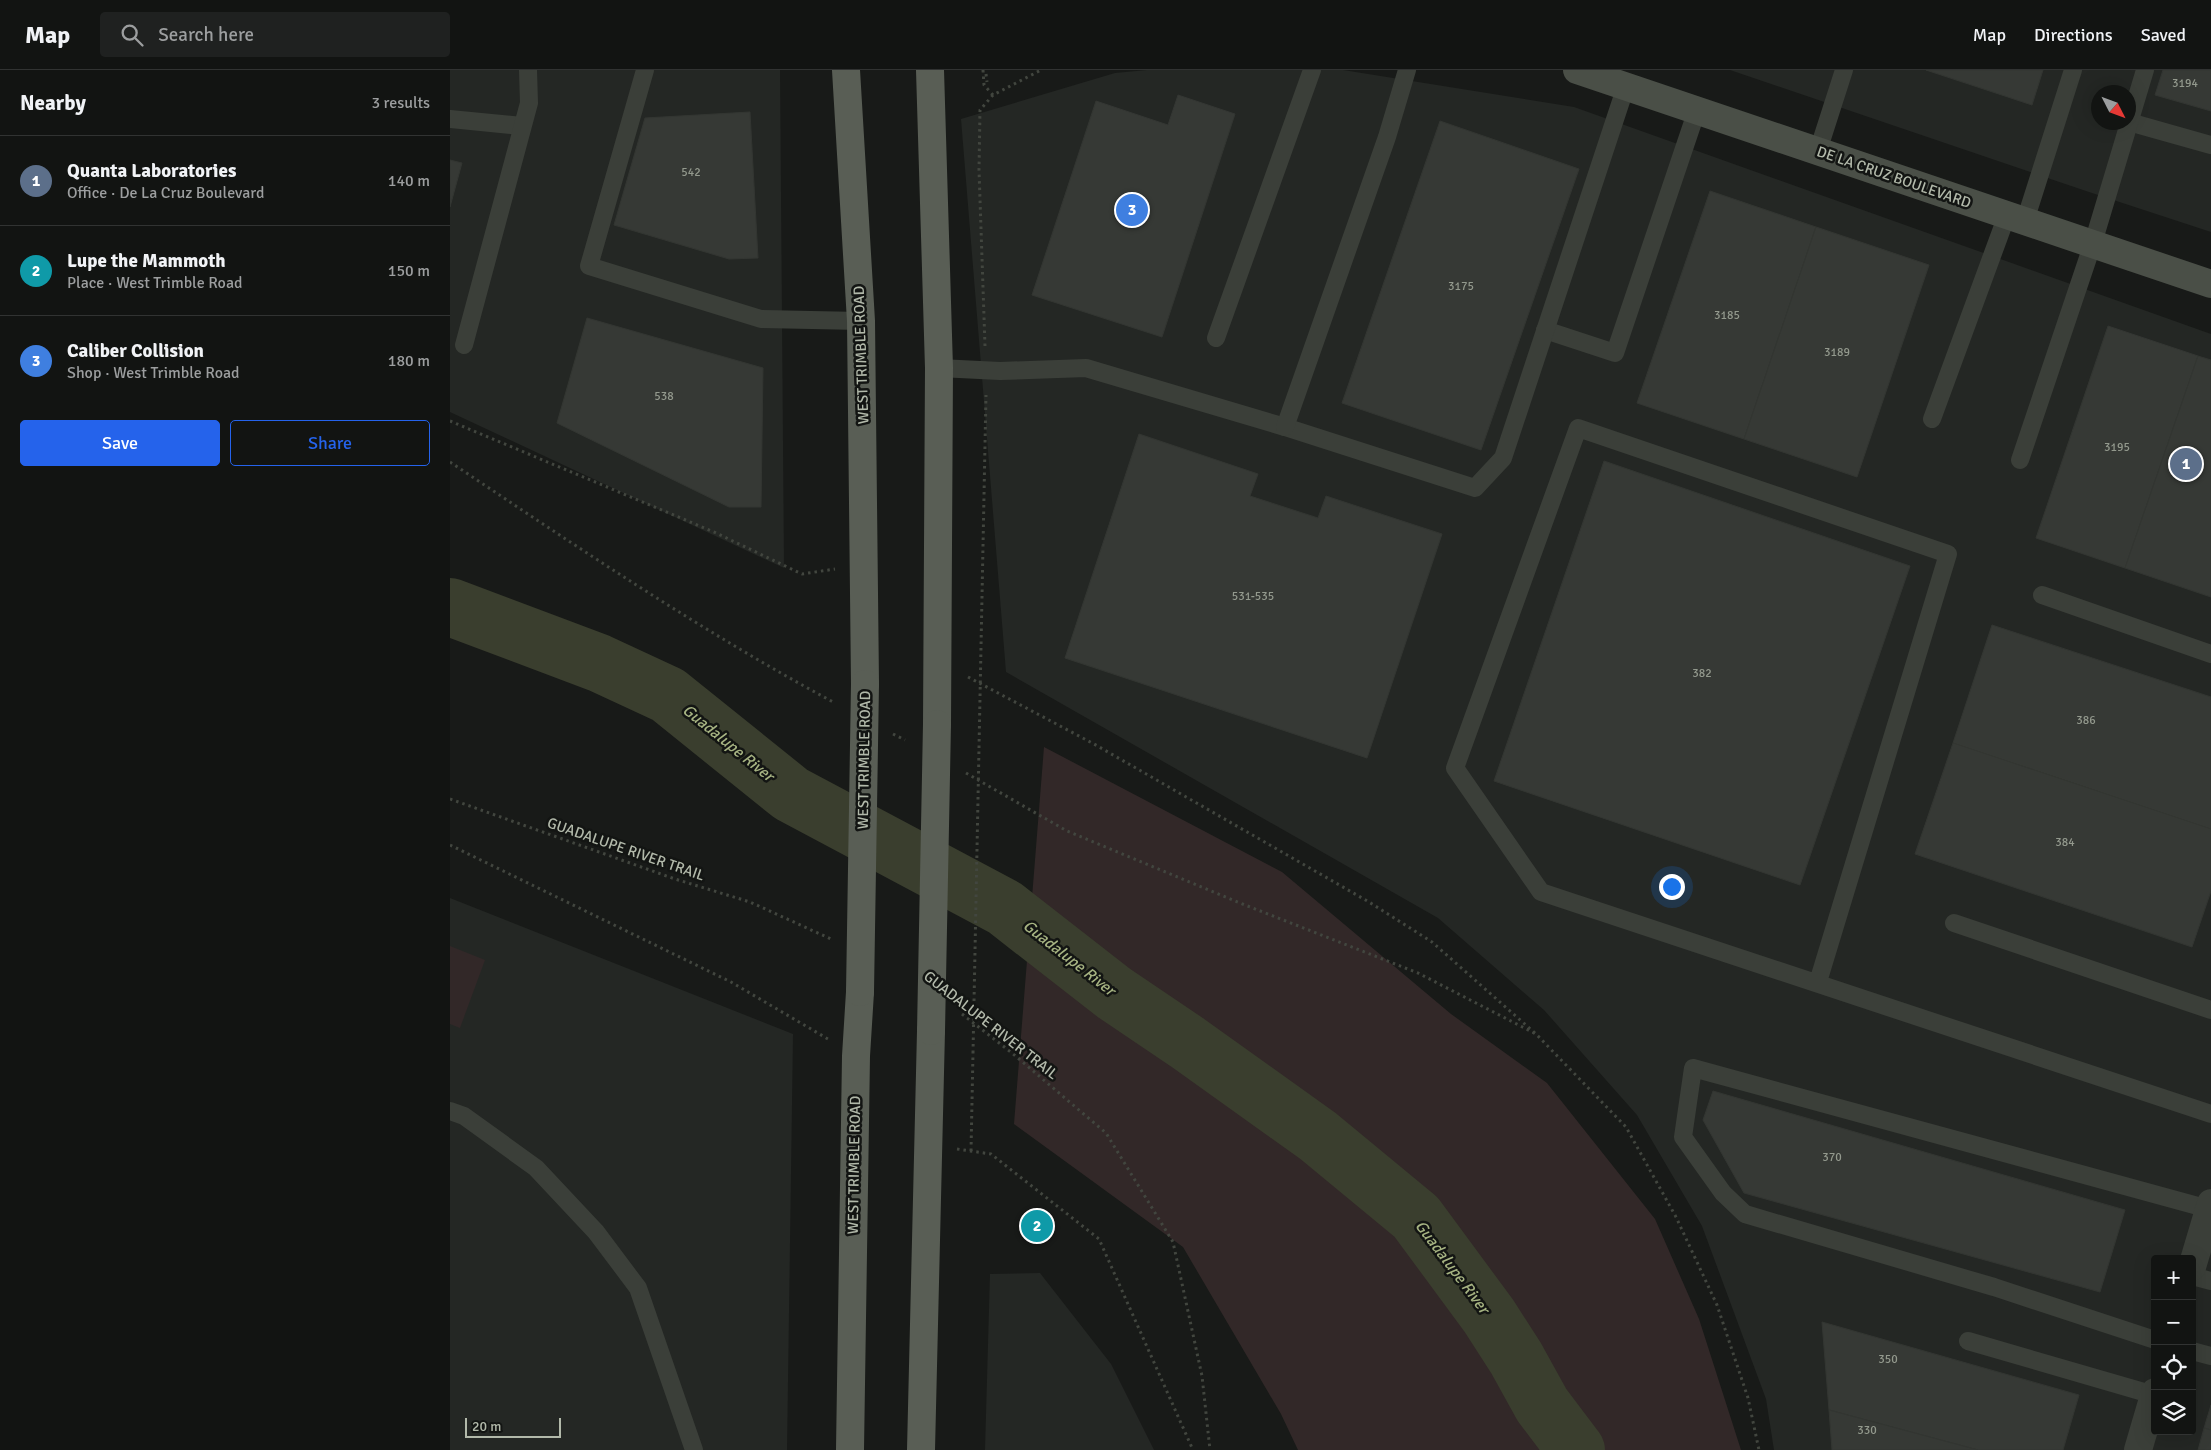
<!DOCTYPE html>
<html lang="en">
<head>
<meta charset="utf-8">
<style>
  :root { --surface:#121412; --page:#1f2120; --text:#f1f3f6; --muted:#9c9e9f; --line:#313332; --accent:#2563eb }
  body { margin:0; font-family:Signika,sans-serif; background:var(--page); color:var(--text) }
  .controls { position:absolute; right:15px; bottom:15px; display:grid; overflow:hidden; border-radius:5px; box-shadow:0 5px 20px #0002 }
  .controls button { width:45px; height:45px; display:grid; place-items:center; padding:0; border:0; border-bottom:1px solid var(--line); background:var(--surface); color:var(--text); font:25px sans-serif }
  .compass { position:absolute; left:1641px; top:15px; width:45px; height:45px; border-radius:50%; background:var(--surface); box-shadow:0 5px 20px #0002; rotate:132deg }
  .scale { position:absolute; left:15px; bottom:12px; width:96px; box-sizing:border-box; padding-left:5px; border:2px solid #b2b9aa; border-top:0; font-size:14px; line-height:18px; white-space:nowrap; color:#b2b9aa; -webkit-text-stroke:4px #131513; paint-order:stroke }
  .you { position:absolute; left:1221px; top:816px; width:18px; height:18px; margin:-12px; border:4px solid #fff; border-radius:50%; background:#1a73e8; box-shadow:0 0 0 8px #1a73e833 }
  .badge { display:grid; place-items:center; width:32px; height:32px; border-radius:50%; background:var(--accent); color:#fff; font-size:16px; font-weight:700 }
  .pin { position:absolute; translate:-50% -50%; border:2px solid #fff; box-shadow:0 1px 5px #0006 }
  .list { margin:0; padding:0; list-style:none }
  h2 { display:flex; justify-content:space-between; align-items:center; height:65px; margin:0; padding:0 20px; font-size:21px }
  h2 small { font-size:16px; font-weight:400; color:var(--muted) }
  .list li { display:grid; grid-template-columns:32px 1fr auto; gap:15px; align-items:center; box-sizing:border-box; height:90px; padding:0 20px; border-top:1px solid var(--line) }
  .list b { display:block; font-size:19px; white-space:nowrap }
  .list p { margin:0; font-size:16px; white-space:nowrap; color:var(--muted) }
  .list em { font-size:16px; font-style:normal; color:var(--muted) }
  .actions { display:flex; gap:10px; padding:15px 20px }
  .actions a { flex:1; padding:11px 0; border:1px solid var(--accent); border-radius:5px; text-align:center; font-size:18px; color:var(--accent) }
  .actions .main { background:var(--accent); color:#fff }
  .icon { flex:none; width:28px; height:28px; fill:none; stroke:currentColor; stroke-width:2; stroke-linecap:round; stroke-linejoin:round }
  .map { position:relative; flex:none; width:1761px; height:1380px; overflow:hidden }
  header { display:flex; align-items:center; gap:30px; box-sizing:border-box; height:70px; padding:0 25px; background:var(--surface); border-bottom:1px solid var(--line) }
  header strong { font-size:24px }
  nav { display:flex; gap:28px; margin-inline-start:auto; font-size:18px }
  .search { width:350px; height:45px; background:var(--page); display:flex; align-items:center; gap:12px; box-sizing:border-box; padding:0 18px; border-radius:5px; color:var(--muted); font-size:19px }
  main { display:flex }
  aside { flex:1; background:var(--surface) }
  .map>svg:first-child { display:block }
</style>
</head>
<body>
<header>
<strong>Map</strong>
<div class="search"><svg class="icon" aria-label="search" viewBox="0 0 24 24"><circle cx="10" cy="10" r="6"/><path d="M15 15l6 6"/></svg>Search here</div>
<nav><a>Map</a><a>Directions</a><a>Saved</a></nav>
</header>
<main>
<aside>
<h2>Nearby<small>3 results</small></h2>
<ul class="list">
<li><span class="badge" style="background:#5c6f8a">1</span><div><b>Quanta Laboratories</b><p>Office · De La Cruz Boulevard</p></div><em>140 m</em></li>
<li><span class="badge" style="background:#0f9aa8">2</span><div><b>Lupe the Mammoth</b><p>Place · West Trimble Road</p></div><em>150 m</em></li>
<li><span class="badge" style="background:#3f7fe0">3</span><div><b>Caliber Collision</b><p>Shop · West Trimble Road</p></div><em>180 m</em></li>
</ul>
<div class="actions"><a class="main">Save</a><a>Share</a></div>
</aside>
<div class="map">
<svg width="1761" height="1380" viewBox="0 0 1761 1380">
  <rect width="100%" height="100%" fill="#181a18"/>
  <g fill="#242724" fill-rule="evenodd">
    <path d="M0,0h330l4,498 -334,-156z"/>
    <path d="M697,0h196l231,37 637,227v1116h-437l-8,-51 -64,-173 -65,-111 -93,-105 -106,-92 -432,-246 -45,-553 154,-46zM1705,1189h37v172h-37z"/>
    <path d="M1280,0h481v162l-122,-40zM1648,22h30v30h-30z"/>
    <path d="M0,828l343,136 -6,416h-337z"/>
    <path d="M590,1203l71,91 43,86h-169l5,-176z"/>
  </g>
  <g fill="#322828">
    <path d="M594,677l238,125 169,142 96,69 108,136 44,100 42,131h-443l-17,-36 -98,-167 -169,-123z"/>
    <path d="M0,876l35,14 -25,68 -10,-4z"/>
  </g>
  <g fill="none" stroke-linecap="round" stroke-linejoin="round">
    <path stroke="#3a3e2e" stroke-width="58" d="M0,537l149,56 69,32 123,99 214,114 109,85 74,50 130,93 98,81 73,99 27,42 26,47 34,45"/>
  </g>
  <g fill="#363935" stroke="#333632">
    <path d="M1476,0h117l-11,35z"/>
    <path d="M1713,0h48v41l-56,-16z"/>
    <path d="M728,25l57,19 -73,223 -130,-42 64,-194 72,24z"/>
    <path d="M300,42l8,146 -29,1 -115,-34 31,-107z"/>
    <path d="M990,51l139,48 -98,281 -139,-47z"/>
    <path d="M0,90l12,3 -12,44z"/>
    <path d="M1260,121l106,36 -72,212 -107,-36z"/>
    <path d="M1366,157l113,38 -72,212 -113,-38z"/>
    <path d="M137,248l176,50 -2,139h-32l-172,-84z"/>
    <path d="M1658,256l90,30 -73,212 -89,-30z"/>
    <path d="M1748,286l13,4v237l-86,-29z"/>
    <path d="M689,364l119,40 -8,22 68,22 8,-22 116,38 -75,224 -302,-100z"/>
    <path d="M1154,391l306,105 -110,319 -306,-104z"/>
    <path d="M1542,555l219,72v132l-258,-86z"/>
    <path d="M1503,673l258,86v62l-19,56 -277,-93z"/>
    <path d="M1263,1021l412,119 -25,82 -356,-99 -41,-73z"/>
    <path d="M1372,1252l257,73 -16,55h-85l-149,-40z"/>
    <path d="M1761,1335v25l-7,-2z"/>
    <path d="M1379,1340l149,40h-146z"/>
    <path d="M1754,1358l7,2v20h-13z"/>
  </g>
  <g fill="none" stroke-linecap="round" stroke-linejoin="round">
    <g stroke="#42463f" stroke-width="3" stroke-dasharray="2.5 4" stroke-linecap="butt">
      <path d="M533,0l1,15 9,10"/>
      <path d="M536,4l1,8"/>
      <path d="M535,276l-6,-176 1,-60 13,-15 48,-25"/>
      <path d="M0,351l264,111 88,42 33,-5"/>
      <path d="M0,392c126,84 251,169 385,241"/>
      <path d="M518,607l126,67 275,158 63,40 104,92 90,93 50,90 41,88 31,93 11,52"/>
      <path d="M443,664l12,6"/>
      <path d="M529,678l7,-353"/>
      <path d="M516,703l101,58 173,72 178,70 118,61"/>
      <path d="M0,729l225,80 75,23 81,37"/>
      <path d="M0,775l281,137 97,57"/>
      <path d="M512,944l50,39 94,80 67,109 29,134 8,74"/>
      <path d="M507,1079l34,5 108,85 94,211"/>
      <path d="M521,1081l2,-98"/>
    </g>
    <g stroke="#3b3f39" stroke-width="18">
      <path d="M195,0l-56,196 172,53 100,2"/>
      <path d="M0,49l72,7"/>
      <path d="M1679,52l82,23"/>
      <path d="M1368,81l26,-81"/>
      <path d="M1575,151l48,-151"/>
      <path d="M1095,260l70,23 82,-243"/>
      <path d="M766,268l96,-268"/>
      <path d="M14,275l65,-242 -1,-33"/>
      <path d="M489,298l61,3 86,-3 199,59 190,61 28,-30 123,-372"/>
      <path d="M1482,349l75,-204"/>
      <path d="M835,357l102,-290 20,-67"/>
      <path d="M1570,390l73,-217 52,-173"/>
      <path d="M1592,525l169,59"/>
      <path d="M1504,853l257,87"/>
      <path d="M1368,912l130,-428 -370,-126 -123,340 86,124 670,222"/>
      <path d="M0,1041l14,5 72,52 60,64 42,56 56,162"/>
      <path d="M1742,1206l19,5"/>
      <path d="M1705,1270l-161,-53 -249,-73 -22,-21 -40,-56 10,-69 516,141"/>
      <path d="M1518,1271l186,54"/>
      <path d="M1742,1281l19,5"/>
    </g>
    <g stroke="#3b3f39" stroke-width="28">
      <path d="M1742,1197l19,-64"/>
      <path d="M1688,1380l17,-58"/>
    </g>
    <path stroke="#4a4f47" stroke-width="28" d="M1127,0l634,214"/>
    <g stroke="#595e55" stroke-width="28">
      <path d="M396,0l15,251 4,363"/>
      <path d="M480,0l9,298 -2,356"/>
      <path d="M400,1380l6,-394 4,-64"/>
      <path d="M471,1380l10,-419"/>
    </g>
    <path stroke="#42463f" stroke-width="3" stroke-dasharray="2.5 4" stroke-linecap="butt" d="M523,983l6,-305"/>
    <g stroke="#595e55" stroke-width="28">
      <path d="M410,922l5,-308"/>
      <path d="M481,961l6,-307"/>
    </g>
  </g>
  <g text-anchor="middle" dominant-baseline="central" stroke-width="5" stroke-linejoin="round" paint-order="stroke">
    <g font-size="12" fill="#93998d">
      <text x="1735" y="13">3194</text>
      <text x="241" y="102">542</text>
      <text x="1011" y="216">3175</text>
      <text x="1277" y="245">3185</text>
      <text x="1387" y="282">3189</text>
      <text x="214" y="326">538</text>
      <text x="1667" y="377">3195</text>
      <text x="803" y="526">531-535</text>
      <text x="1252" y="603">382</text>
      <text x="1636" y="650">386</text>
      <text x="1615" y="772">384</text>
      <text x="1382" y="1087">370</text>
      <text x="1438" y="1289">350</text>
      <text x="1417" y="1360">330</text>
    </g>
    <g font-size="15" fill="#b2b9aa" stroke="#131513">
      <text transform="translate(1444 107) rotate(19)">DE LA CRUZ BOULEVARD</text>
      <text transform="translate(411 285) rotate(-92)">WEST TRIMBLE ROAD</text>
      <text transform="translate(414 690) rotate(-89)">WEST TRIMBLE ROAD</text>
      <text transform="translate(176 779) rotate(19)">GUADALUPE RIVER TRAIL</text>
      <text transform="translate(541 955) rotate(38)">GUADALUPE RIVER TRAIL</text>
      <text transform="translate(404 1095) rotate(-89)">WEST TRIMBLE ROAD</text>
    </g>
    <g font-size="16" font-style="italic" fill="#a6b382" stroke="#131513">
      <text transform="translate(278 673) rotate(39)">Guadalupe River</text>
      <text transform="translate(619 888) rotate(38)">Guadalupe River</text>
      <text transform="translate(1002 1197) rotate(53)">Guadalupe River</text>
    </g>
  </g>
</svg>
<div class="controls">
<button>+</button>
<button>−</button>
<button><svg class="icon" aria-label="locate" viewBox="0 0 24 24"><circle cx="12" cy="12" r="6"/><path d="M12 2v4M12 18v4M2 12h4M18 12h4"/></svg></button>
<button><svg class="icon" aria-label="layers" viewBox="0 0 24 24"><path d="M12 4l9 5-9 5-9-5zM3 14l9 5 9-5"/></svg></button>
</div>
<svg class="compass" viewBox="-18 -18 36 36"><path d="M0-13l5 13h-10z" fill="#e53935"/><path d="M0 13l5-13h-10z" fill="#9c9e9f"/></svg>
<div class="scale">20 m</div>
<div class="you"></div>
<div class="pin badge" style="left:1736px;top:394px;background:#5c6f8a">1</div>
<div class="pin badge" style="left:587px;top:1156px;background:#0f9aa8">2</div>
<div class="pin badge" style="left:682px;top:140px;background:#3f7fe0">3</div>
</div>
</main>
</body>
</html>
